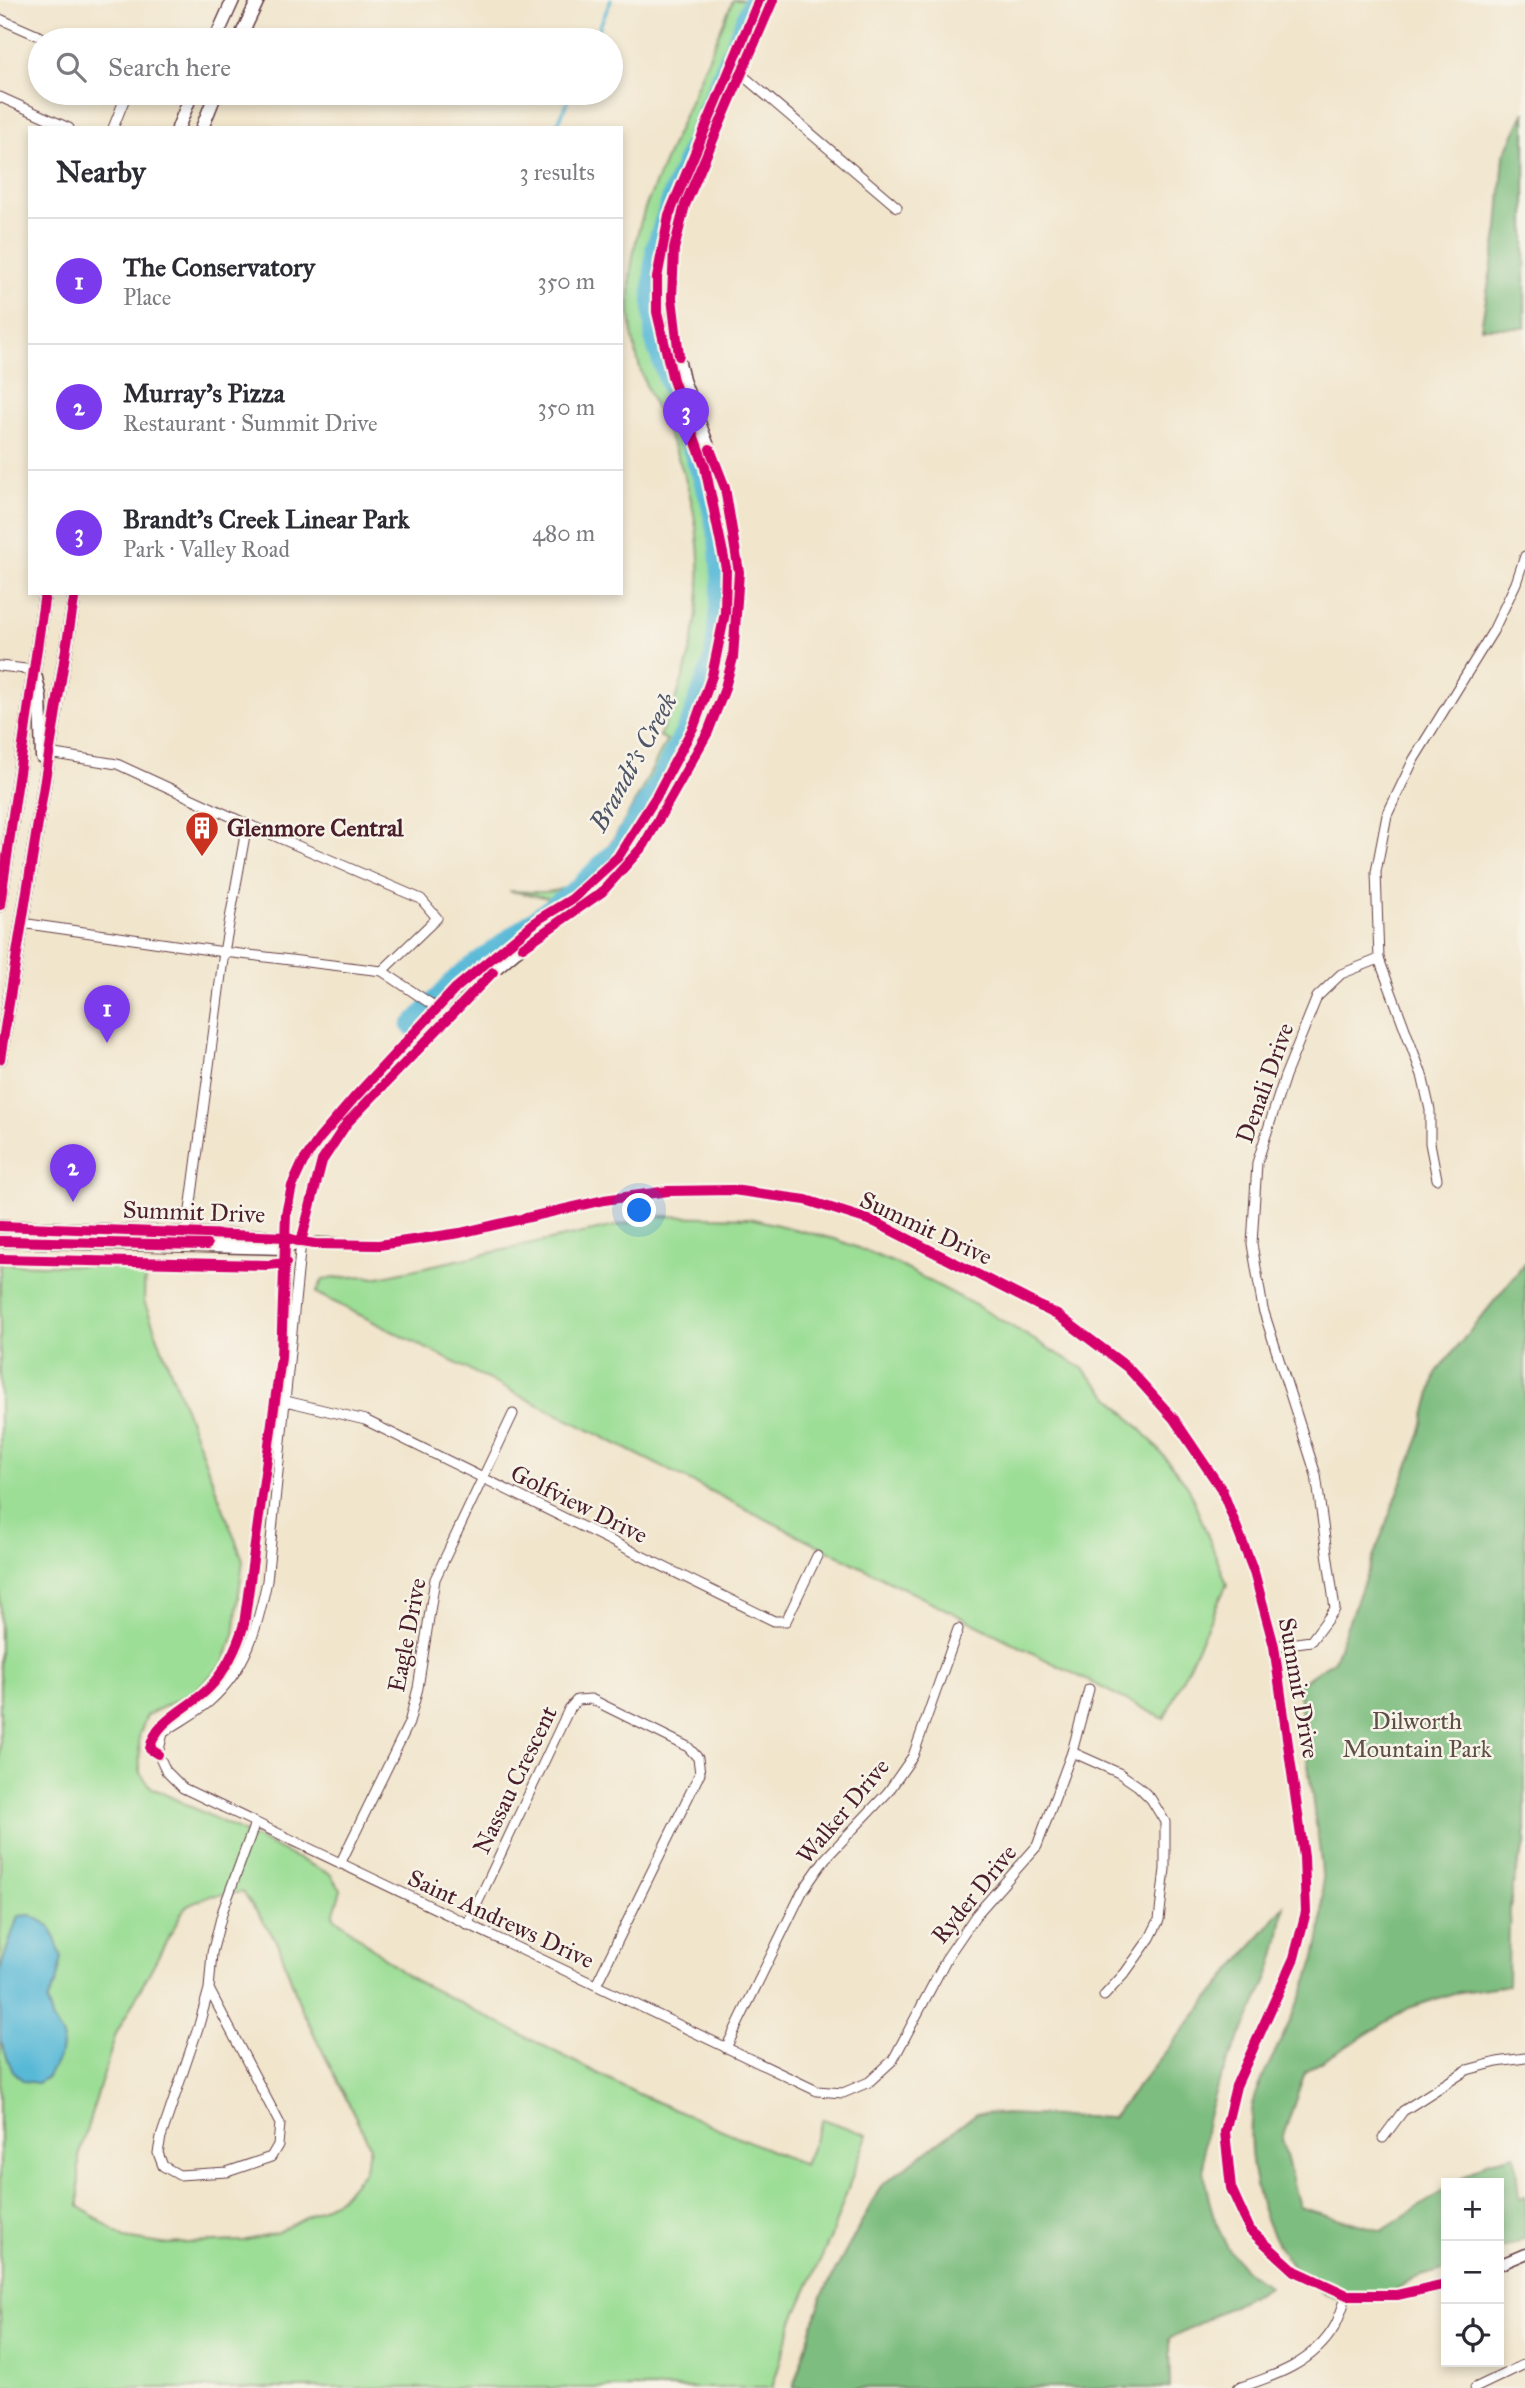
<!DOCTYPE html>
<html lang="en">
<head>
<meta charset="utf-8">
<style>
  :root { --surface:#fff; --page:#f2f2f3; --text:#2b2b33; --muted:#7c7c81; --line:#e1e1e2; --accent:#7c3aed }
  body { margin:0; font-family:"IM FELL Great Primer",serif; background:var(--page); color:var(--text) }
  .controls { position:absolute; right:21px; bottom:21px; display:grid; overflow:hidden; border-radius:0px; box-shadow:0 4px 10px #0003 }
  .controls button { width:63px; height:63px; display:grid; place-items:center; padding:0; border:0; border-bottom:2px solid var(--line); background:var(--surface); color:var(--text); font:35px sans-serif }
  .you { position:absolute; left:640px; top:1211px; width:24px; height:24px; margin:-18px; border:5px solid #fff; border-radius:50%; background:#1a73e8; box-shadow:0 0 0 10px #1a73e833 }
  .badge { display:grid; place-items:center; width:46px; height:46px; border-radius:50%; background:var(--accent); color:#fff; font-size:23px; font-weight:700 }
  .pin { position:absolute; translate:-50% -58px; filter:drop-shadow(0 2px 4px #0008) }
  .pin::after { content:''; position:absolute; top:37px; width:24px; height:21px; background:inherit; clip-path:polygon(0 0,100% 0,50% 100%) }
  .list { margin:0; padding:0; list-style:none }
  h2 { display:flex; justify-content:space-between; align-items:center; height:91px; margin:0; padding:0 28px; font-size:30px }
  h2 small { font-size:23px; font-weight:400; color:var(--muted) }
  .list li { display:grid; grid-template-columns:46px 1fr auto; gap:21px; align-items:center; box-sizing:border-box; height:126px; padding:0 28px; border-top:2px solid var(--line) }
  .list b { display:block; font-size:26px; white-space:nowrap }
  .list p { margin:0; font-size:23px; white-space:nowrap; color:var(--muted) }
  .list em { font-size:23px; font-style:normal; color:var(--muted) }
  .icon { flex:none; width:38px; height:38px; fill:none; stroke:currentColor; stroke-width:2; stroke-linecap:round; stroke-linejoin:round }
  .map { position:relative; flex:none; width:1525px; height:2388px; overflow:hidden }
  .search { position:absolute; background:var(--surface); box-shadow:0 4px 10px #0003; left:28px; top:28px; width:595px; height:77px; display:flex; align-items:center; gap:18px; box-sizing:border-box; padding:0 24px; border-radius:38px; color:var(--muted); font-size:26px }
  .panel { position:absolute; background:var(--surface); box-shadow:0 4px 10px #0003; left:28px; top:126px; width:595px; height:469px; border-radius:0px }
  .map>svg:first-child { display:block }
</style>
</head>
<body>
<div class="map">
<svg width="1525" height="2388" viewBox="0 0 1525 2388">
  <rect width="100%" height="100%" fill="#f7f3e8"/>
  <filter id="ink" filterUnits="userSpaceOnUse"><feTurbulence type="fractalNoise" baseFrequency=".0143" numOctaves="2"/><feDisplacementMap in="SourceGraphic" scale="14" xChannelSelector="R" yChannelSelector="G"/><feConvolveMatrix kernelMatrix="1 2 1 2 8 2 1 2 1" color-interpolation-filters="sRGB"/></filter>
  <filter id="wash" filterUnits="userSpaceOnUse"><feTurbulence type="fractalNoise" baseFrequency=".00686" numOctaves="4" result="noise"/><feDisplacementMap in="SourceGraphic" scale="28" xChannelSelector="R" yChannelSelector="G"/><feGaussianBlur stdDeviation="1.57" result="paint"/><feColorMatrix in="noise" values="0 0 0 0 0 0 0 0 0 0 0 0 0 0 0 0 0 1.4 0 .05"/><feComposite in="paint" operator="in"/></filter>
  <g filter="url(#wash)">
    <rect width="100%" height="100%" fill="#f1e5cc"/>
    <g fill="#9cde96" stroke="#737e60" stroke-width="2" fill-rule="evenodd">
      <path d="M733,0h24c-18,42 -36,85 -54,127 -21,51 -44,99 -44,156 -1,74 36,140 54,209 20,73 17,154 -12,224 -12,28 -28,53 -43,79 -24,41 -47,77 -85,107l-64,-11c17,0 38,4 54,-3 47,-22 80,-104 104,-148l-8,-4c41,-80 53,-172 26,-258 -8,-29 -24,-55 -35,-83 -27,-62 -26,-124 -5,-187z"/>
      <path d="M662,1216l88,2 88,22 59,24 80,42 105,62 68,71 38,47 39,98 -63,135 -848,-426 7,-14 42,-3 9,2z"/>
      <path d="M0,1264l145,3 -1,34 99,259 -9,75 -12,30 -28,27 -47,23 -8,21 1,37 12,15 178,86 11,16 -8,26 74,60 229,117 168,72 19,-46 44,16 -37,104 -37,82 -21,67h-772zM243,1892l35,51 23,65 69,138 -6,26 -25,27 -61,33 -35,9 -81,3 -38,-6 -45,-32v-52l37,-120 69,-127 24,-11z"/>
    </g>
    <g fill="#7dbd7f" stroke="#646e55" stroke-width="2">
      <path d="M1525,112v216h-44l17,-99 6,-74z"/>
      <path d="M1525,1263v582c-19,43 -16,94 -17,140l-54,8 -45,15 -104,64 -23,67 17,68 83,24 64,-42v80c-11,4 -24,6 -35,11 -7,2 -12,8 -18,11 -12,7 -26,11 -40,10 -82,-6 -117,-142 -97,-208 4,-14 14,-29 20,-43 20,-40 39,-78 45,-123 5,-39 -1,-77 -7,-116 -5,-42 -11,-84 -16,-126l36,-25 86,-225 16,-62z"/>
      <path d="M1284,1906c-2,21 -6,42 -13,63 -33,90 -92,143 -57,248 10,29 27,55 55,69l-100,53 1,49h-377l29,-92 59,-110 96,-73 135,5z"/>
      <path d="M1515,2155l4,44 6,-2v41l-26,12v-67h-44l34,-22z"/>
    </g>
    <path fill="#58b9d7" stroke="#516c81" stroke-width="2" d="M31,1915l19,11 12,31 -6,26 -9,18 5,17 11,19 -2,16 -13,24 -11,6 -13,-2 -11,-9 -13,-32v-70l18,-54z"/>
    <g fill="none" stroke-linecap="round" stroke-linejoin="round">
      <g stroke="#58b9d7" stroke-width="3.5">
        <path d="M594,40l17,-40"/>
        <path d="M556,128l15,-35"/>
      </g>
      <path stroke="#58b9d7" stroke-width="19" d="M411,1026l47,-50 118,-87 42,-41 34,-54 39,-75 23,-63 7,-74 -3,-40 -8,-40 -56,-162 -2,-46 3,-46 18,-55 80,-193"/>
    </g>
  </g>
  <g filter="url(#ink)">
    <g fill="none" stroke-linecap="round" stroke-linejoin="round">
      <g stroke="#633d43" stroke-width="11">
        <g id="minor">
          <path d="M0,19l48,21"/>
          <path d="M741,74l156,133"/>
          <path d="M0,97l69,31"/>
          <path d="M113,128l14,-35"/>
          <path d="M0,666l34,4"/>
          <path d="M48,753l69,11 130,60 174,75 16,19 -55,53"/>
          <path d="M247,824l-23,128 158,19 67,45"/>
          <path d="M21,923l203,29 -37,281"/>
          <path d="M1379,959l43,116 8,35v33l7,36"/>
          <path d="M301,1242l-34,339c-10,48 -20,87 -58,121 -14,12 -31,20 -46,31l-5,21 8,17 17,17 634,303 26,2 26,-11 24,-22 55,-104 28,-41 61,-69 35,-94 17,-63"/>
          <path d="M286,1401l79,19 409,201h12l31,-65"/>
          <path d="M1274,1646l37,-5 24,-32 -19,-134 -53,-166 -11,-65 5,-81 28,-87 32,-79 24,-23 38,-15 -3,-87 11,-57 27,-56 79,-128 23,-48 9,-27"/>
          <path d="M1072,1752l47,21 19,13 13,13 14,23v47l-6,51 -9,18 -25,35 -21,23"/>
          <path d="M340,1864l69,-141 9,-35 17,-109 78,-165"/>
          <path d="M467,1925l102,-216 8,-9 14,-1 97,48 10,11 2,15 -104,212"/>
          <path d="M209,1989l71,135 -2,21 -7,12 -44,15 -48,3 -16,-9 -5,-13 3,-16 38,-112 10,-36 3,-36 11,-43 32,-87"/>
          <path d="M726,2048l76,-156 23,-33 63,-67 25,-36 45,-127"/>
          <path d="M1383,2138l20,-27 64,-41 30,-8 28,-4"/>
          <path d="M1238,2388c37,-12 76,-25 97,-62 5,-9 8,-21 12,-31"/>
          <path d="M1475,2388l50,-24"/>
        </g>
      </g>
      <g stroke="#633d43" stroke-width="13">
        <g id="tertiary">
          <path d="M773,0l-88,205 -11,44 -2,49 3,43 9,39 41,108 14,84 -6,86 -9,33 -16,41 -64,113 -42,47 -87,61 -33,28 -135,142 -25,38 -21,81 78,3 81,-12 144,-33 64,-9 65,-1 73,10 69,22 184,94 68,51 47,52 48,71 32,82 20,74 30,211 2,55 -12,46 -58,128 -11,46 6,56 19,42 45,41 52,24h50l49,-11"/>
          <path d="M1499,2265l26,-11"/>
        </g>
      </g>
      <g stroke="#633d43" stroke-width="15">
        <g id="secondary">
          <path d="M215,40l18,-40"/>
          <path d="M239,40l19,-40"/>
          <path d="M178,128l14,-35"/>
          <path d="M202,128l14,-35"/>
          <path d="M36,678l4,18 2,61"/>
          <path d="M0,905l45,-312"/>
          <path d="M0,1059l75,-466"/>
          <path d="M0,1226l285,11 16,5"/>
          <path d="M0,1241l285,7 16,-6"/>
        </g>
      </g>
      <use href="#minor" stroke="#fff" stroke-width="9"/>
      <use href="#tertiary" stroke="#fff" stroke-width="10"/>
      <use href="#secondary" stroke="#fff" stroke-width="12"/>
      <g stroke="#f7f3e8" stroke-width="15">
        <g id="cycleway">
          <path d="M679,356l-7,-58 2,-49 11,-44 88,-205"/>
          <path d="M0,905l45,-312"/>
          <path d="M523,947l79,-55 42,-47 64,-113 16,-41 9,-33 6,-86 -14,-84 -15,-39"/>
          <path d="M0,1059l75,-466"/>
          <path d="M0,1226l285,11 16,5 14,2 64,1 81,-12 144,-33 64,-9 65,-1 73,10 69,22 184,94 68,51 47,52 48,71 32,82 20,74 30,211 2,55 -12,46 -58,128 -11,46 6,56 19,42 45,41 52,24h50l49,-11"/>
          <path d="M0,1241l207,4"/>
          <path d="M301,1242l21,-81 25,-38 146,-151"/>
          <path d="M0,1259l268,6 18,-2"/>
          <path d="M158,1754l-8,-5c5,-30 41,-41 60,-62 17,-18 27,-40 34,-63l37,-266 5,-144 6,-28 11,-24 16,-23 35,-41 102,-110 83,-69 33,-20 46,-42 38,-60 38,-71 18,-50 13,-63 1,-45 -21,-101 -32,-87 -16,-68v-34l12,-63 90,-215"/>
        </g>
      </g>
      <use href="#cycleway" stroke="#d6006c" stroke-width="10"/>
    </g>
  </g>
  <defs>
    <g id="building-pin" transform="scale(1.75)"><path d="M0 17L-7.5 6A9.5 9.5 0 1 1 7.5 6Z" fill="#c8321e" stroke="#f7f3e8"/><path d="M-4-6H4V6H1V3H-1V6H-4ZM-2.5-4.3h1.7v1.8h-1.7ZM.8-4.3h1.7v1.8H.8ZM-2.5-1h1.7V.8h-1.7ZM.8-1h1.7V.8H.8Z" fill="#fff"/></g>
  </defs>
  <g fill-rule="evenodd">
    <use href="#building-pin" x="202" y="828"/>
  </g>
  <g text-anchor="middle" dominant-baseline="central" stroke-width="5" stroke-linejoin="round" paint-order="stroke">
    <g font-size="24" font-weight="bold" fill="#4a1f2b" stroke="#f7f3e8" text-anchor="start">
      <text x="227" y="828">Glenmore Central</text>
    </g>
    <g font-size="24" fill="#4a1f2b" stroke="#f7f3e8">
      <text transform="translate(1265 1083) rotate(-70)">Denali Drive</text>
      <text transform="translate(194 1212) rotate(2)">Summit Drive</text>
      <text transform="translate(926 1228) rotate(25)">Summit Drive</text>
      <text transform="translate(579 1504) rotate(26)">Golfview Drive</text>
      <text transform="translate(407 1635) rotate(-79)">Eagle Drive</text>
      <text transform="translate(1299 1688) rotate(80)">Summit Drive</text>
      <text transform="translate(515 1780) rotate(-64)">Nassau Crescent</text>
      <text transform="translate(843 1811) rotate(-50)">Walker Drive</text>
      <text transform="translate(974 1894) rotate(-51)">Ryder Drive</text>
      <text transform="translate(501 1919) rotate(25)">Saint Andrews Drive</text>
    </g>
    <g font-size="24" fill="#5e4f46" stroke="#f7f3e8">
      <text x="1417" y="1721">Dilworth<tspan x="1417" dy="28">Mountain Park</tspan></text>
    </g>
    <g font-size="26" font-style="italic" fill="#4f5567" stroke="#f7f3e8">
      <text transform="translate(633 762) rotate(-61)">Brandt's Creek</text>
    </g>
  </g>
</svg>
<div class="controls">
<button>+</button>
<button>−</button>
<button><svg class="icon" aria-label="locate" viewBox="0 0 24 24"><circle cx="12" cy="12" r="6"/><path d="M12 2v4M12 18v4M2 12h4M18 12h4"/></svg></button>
</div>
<div class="you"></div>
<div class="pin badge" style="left:107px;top:1043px">1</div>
<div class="pin badge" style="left:73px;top:1202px">2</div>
<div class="pin badge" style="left:686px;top:446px">3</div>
<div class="search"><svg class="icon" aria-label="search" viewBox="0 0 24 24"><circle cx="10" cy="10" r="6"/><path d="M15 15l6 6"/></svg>Search here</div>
<section class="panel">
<h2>Nearby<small>3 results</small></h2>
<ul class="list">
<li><span class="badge">1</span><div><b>The Conservatory</b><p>Place</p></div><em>350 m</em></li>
<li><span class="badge">2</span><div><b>Murray's Pizza</b><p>Restaurant · Summit Drive</p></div><em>350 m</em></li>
<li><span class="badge">3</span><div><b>Brandt's Creek Linear Park</b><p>Park · Valley Road</p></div><em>480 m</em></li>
</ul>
</section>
</div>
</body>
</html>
